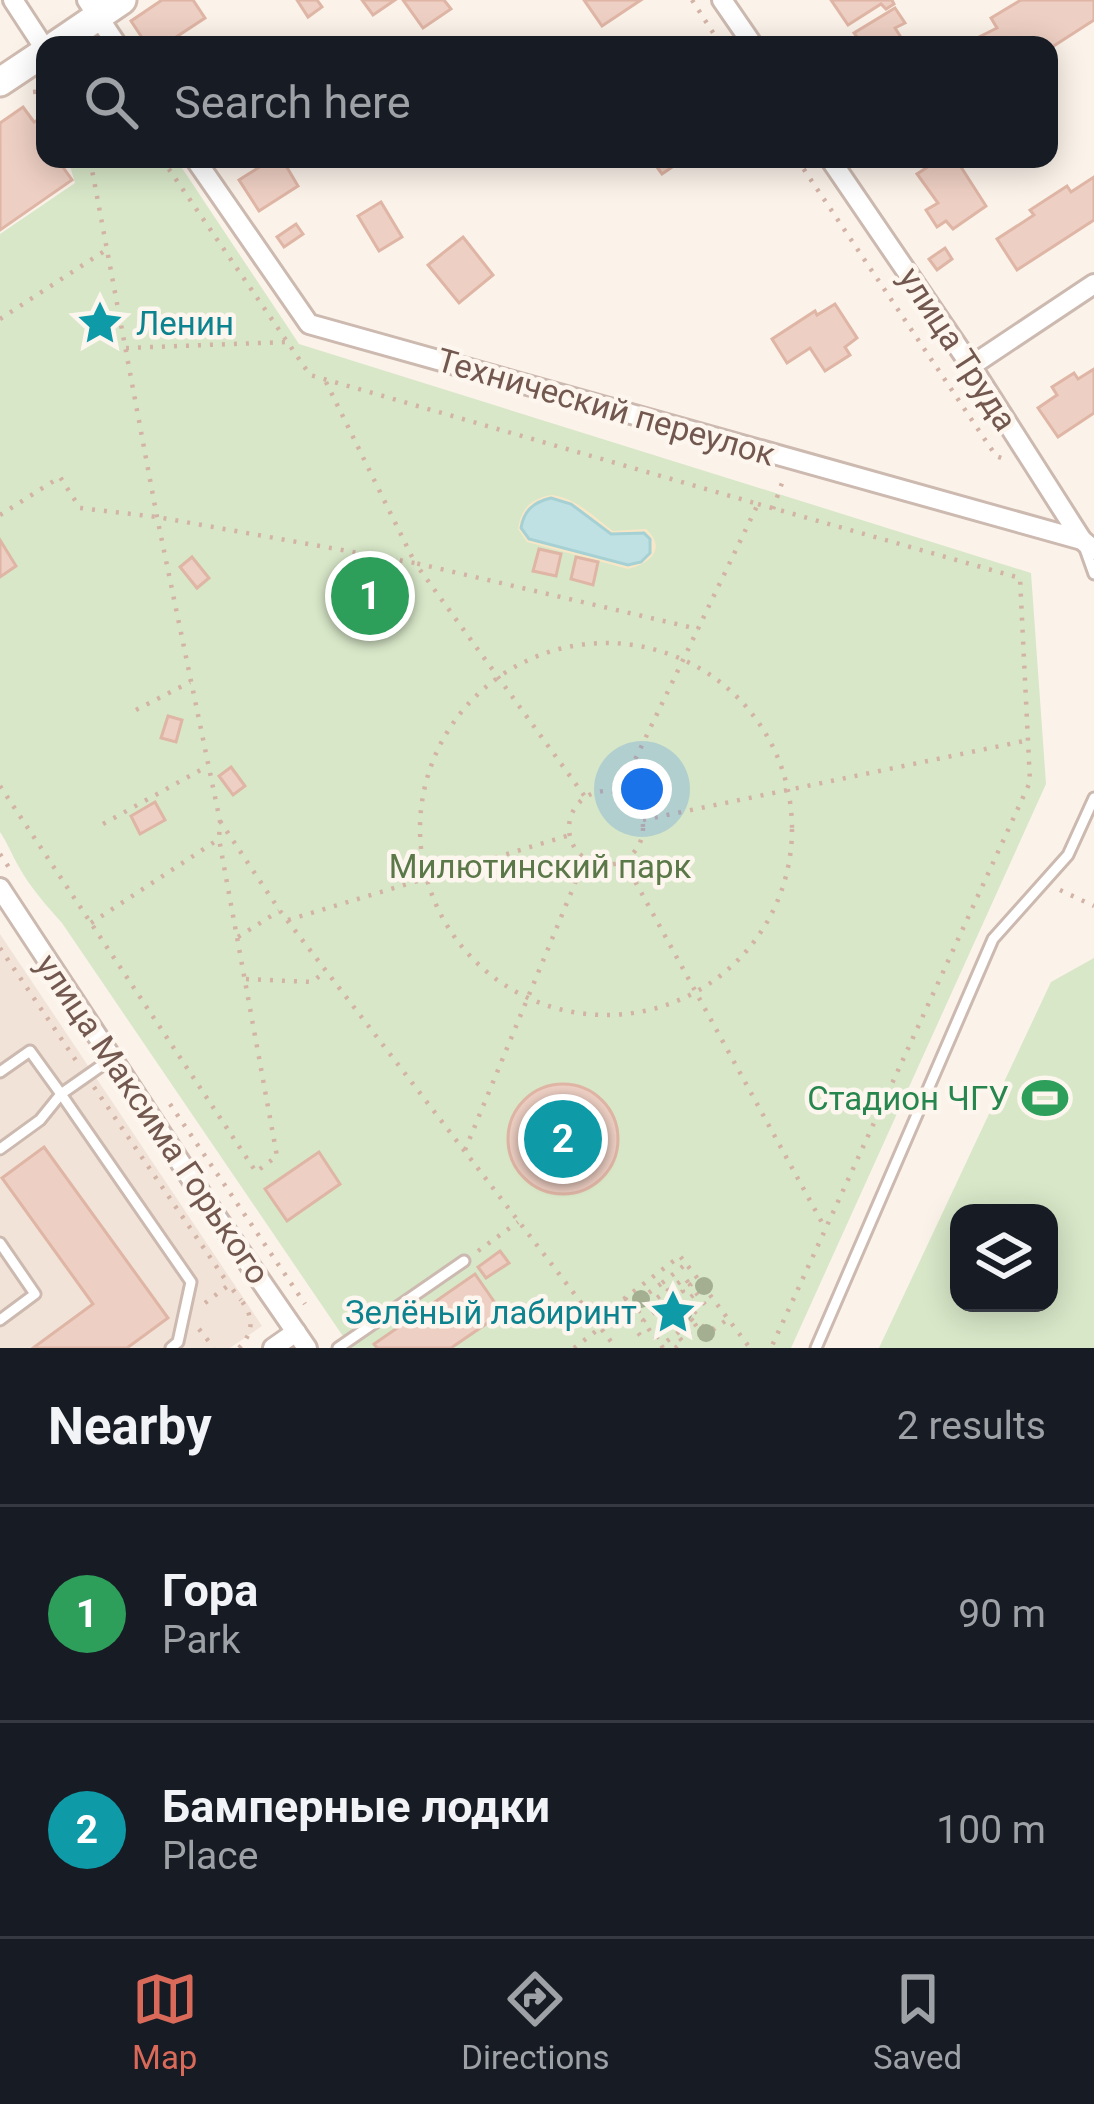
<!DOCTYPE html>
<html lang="en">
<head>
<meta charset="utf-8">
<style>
  :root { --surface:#171b24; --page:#242831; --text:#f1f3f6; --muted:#9ea1a6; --line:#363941; --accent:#d96959 }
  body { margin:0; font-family:Roboto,sans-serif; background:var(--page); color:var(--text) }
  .controls { position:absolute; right:36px; bottom:36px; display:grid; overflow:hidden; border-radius:24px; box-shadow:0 6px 30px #0003 }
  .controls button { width:108px; height:108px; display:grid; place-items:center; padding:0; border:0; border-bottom:3px solid var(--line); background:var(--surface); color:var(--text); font:60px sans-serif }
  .you { position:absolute; left:642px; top:789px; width:42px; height:42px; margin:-30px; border:9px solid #fff; border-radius:50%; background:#1a73e8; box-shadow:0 0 0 18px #1a73e833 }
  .badge { display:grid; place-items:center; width:78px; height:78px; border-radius:50%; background:var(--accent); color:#fff; font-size:39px; font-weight:700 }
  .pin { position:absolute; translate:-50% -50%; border:6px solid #fff; box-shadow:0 3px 12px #0006 }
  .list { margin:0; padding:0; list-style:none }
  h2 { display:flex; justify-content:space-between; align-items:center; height:156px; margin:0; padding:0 48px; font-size:51px }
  h2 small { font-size:39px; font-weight:400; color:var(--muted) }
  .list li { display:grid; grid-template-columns:78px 1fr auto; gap:36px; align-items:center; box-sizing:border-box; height:216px; padding:0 48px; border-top:3px solid var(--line) }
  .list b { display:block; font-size:45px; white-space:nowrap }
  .list p { margin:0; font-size:39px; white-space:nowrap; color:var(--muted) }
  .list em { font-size:39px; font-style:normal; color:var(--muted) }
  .icon { flex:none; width:66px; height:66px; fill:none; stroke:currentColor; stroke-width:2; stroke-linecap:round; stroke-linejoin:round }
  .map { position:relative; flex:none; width:1094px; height:1348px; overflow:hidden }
  .search { position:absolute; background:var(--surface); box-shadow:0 6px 30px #0003; left:36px; right:36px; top:36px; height:132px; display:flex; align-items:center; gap:30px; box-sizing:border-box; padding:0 42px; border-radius:24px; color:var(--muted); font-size:45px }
  .sheet { height:588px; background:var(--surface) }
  nav { display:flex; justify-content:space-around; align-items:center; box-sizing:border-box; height:168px; border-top:3px solid var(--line); background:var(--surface); font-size:33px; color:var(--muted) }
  nav a { display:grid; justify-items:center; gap:6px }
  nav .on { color:var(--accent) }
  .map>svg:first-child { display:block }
</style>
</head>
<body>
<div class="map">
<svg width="1094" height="1348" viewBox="0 0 1094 1348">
  <rect width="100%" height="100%" fill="#fbf2e9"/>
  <path fill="#f2e3d8" d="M0,934l262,392 -32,22h-230z"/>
  <g fill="#d8e7c8" fill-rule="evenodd">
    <path d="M68,159h108l123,185 732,229 15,211 -255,564h-440l-289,-425c-16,-18 -32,-36 -43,-56 -7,-12 -11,-23 -19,-35v-598l75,-51z"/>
    <path d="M1094,958v390h-215l172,-366zM959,1213h90v90h-90z"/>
  </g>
  <path fill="#f7e7c7" d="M551,495c24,2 43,22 62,36l33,-2c22,20 3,35 -18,40l-101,-27 -9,-13c3,-21 13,-30 33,-34z"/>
  <path fill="#bfe1e3" stroke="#a6d1d4" stroke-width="3" d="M551,498l20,6 40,30 33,-1 6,6v14l-9,9 -13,3 -99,-26 -8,-11c3,-18 13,-26 30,-30z"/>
  <g fill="#eecfc3" stroke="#dfb5a5" stroke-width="3">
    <path d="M162,0h31l12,18 -41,27h-17l-16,-24z"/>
    <path d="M297,0h20l5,7 -14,10z"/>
    <path d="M362,0h33l-22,15z"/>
    <path d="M403,0h41l7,9 -28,19z"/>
    <path d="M584,0h57l-39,26z"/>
    <path d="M831,0h61l2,4 -8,5 -5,-5 -33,21z"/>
    <path d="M1021,0h73v20l-45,29v-4h-65l-5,-8 18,-9 -6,-10z"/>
    <path d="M895,8l10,15 -10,5 11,17h-43l-9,-12z"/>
    <path d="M23,107l11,15 11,-6v43h12l15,21 -72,50v-107z"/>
    <path d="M282,159l16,27 -39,25 -20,-31 22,-14 -2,-7z"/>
    <path d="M651,159h33l-22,15z"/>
    <path d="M940,159h27l2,3 -8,5 25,39 -33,23 -7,-8 -9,6 -11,-17 12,-7 -21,-29z"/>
    <path d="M1094,177v43l-77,50 -20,-31 37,-24 -4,-5 37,-24 4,6z"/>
    <path d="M381,202l21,35 -23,14 -21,-35z"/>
    <path d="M296,224l7,10 -19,13 -7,-10z"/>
    <path d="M463,237l30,38 -34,28 -31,-38z"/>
    <path d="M945,248l7,11 -15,11 -8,-11z"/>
    <path d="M835,304l22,34 -12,9 5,8 -25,16 -15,-23 -23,15 -15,-24 43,-28 2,4z"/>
    <path d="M1094,369v44l-36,24 -20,-29 19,-13 -5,-8 22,-14 4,6z"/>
    <path d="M0,540l16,26 -16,11z"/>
    <path d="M539,549l22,5 -5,22 -23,-5z"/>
    <path d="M192,557l17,21 -12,10 -17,-21z"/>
    <path d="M576,557l22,5 -5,23 -22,-6z"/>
    <path d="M168,716l14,4 -6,22 -15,-4z"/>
    <path d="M231,767l14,19 -12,9 -14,-19z"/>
    <path d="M155,802l10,18 -25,14 -9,-18z"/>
    <circle cx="563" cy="1139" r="55"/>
    <path d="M44,1147l124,171 -41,30h-94l60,-44 -91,-126z"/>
    <path d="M319,1152l21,32 -53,37 -22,-32z"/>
    <path d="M500,1251l9,12 -23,15 -8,-11z"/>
    <path d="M475,1274l27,39 -51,35h-74l-3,-4z"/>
  </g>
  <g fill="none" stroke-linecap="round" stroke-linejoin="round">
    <g stroke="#ccb9af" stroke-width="15">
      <g id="service">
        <path d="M1084,546l10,28"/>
        <path d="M111,1059l-50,35 130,188 -13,60 -7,6"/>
        <path d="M0,1072l30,-21 31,43 -21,26 -40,29"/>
        <path d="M0,1243l35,51 -35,26"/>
        <path d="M338,1348l126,-87"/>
        <path d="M816,1348l177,-409 75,-84 26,-57"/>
      </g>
    </g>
    <g stroke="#ccb9af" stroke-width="24">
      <g id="minor">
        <path d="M13,0l32,49"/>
        <path d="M87,0l30,45"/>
        <path d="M722,0l31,45"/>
        <path d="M195,159l114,165 773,216 12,10"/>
        <path d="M830,159l141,207 111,174"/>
        <path d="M971,366l123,-82"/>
        <path d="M0,888l211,321 96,139"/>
        <path d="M273,1348l23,-16"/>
      </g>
    </g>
    <g stroke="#d0bbb0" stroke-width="33">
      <g id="secondary">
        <path d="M56,45l66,-45"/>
        <path d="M0,82l45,-30"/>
      </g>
    </g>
    <g stroke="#d3b3a6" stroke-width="4.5" stroke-dasharray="3 9" stroke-linecap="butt">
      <path d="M692,0l29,45"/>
      <path d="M33,92l12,-1"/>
      <path d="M162,159l148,216 448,129 -139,289"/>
      <path d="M797,159l199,297 8,3"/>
      <path d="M0,319l106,-69"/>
      <path d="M126,348l161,-6"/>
      <path d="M326,382l89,181 283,66"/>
      <path d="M758,504l262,74 10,204 -259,566"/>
      <path d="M773,509l10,-29"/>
      <path d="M0,515l60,-38 20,31 77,9 258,46 171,235"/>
      <circle cx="606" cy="829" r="186"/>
      <path d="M136,710l54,-28"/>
      <path d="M0,786l256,386 21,-16 -58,-317 1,-18 -63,-304 -67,-358"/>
      <circle cx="606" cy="828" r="37"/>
      <path d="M643,820l386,-80"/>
      <path d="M220,821l60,90 336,437"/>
      <path d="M103,824l103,-57"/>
      <path d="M0,854l12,18"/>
      <path d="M624,861l201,367"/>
      <path d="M1060,890l34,16"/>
      <path d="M288,920l282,-85"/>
      <path d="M91,923l128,-84"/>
      <path d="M238,937l41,-26"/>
      <path d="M0,948l77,114"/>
      <path d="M246,979l66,3 14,-11"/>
      <path d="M94,1087l135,198"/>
      <path d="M170,1104l135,200"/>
      <path d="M465,1150l120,-291"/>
      <path d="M478,1251l40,-29"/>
      <path d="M662,1283l24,-19"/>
      <path d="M710,1295l40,53"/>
      <path d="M625,1298l6,8 9,-7"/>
      <path d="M205,1303l24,-18 12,15"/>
      <path d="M617,1304l25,34"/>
      <path d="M666,1304l29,37"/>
      <path d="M672,1312l24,-19"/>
      <path d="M628,1319l40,-29 -6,-7 -15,11"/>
      <path d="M595,1321l85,-65 18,23 -8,6 20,26"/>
      <path d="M693,1321l-4,-4 10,-8"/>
      <path d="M199,1329l15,19"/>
      <path d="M650,1331l-7,-10 40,-30 -6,-7 8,-6 5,7"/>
      <path d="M703,1337l25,-18"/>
      <path d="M667,1341l26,-20 6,9 8,-7 6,7"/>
      <path d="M239,1348c15,-16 15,-31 2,-48l4,-3"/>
      <path d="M574,1348l26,-20"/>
      <path d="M663,1348l-7,-10 18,-14 -8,-11"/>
      <path d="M675,1348l8,-6 -5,-6"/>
    </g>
    <use href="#service" stroke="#fff" stroke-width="9"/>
    <use href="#minor" stroke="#fff" stroke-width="18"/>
    <use href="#secondary" stroke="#fff" stroke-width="27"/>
  </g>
  <g fill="#a3af90">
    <circle cx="704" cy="1286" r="9"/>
    <circle cx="641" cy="1299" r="9"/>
    <circle cx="683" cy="1314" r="9"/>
    <circle cx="706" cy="1333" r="9"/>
  </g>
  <defs>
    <g id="sight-bare" transform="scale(3.6)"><path d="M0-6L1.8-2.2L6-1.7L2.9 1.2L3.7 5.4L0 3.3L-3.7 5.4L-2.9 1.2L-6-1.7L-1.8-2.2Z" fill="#0f9aa8" stroke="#fdf6ef" stroke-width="2.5" paint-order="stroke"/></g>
    <g id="stadium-bare" transform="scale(3.6)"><path d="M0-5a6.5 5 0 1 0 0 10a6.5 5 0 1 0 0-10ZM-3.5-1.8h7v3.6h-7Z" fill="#2e9e5b" stroke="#fdf6ef" stroke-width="2.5" paint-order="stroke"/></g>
  </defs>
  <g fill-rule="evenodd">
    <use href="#sight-bare" x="100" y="323"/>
    <use href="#stadium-bare" x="1045" y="1098"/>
    <use href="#sight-bare" x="673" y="1312"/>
  </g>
  <g text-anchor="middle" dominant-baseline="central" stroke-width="9" stroke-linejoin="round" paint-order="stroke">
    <g font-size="33" fill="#0d838f" stroke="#fdf6ef" text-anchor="start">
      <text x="136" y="323">Ленин</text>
      <text x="637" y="1312" text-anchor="end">Зелёный лабиринт</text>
    </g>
    <g font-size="33" fill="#73584f" stroke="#fdf6ef">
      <text transform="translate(958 349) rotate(57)">улица Труда</text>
      <text transform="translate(606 407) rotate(16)">Технический переулок</text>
      <text transform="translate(153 1119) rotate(56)">улица Максима Горького</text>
    </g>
    <g font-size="33" fill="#5b7848" stroke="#fdf6ef">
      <text x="540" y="866">Милютинский парк</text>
    </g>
    <g font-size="33" fill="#27864d" stroke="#fdf6ef" text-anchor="end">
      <text x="1009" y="1098">Стадион ЧГУ</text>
    </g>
  </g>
</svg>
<div class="controls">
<button><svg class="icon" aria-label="layers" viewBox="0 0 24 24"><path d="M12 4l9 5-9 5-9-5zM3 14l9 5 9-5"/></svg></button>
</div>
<div class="you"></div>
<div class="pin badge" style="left:370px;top:596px;background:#2e9e5b">1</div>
<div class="pin badge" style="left:563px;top:1139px;background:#0f9aa8">2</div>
<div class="search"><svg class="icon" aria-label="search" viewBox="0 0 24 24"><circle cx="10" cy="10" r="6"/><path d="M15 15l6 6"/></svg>Search here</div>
</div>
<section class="sheet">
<h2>Nearby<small>2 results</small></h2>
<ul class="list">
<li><span class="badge" style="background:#2e9e5b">1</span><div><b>Гора</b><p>Park</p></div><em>90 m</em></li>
<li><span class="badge" style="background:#0f9aa8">2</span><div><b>Бамперные лодки</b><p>Place</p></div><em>100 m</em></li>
</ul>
</section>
<nav>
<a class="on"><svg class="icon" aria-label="map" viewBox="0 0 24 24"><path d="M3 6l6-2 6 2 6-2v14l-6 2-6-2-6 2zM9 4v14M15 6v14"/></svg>Map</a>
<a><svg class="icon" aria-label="directions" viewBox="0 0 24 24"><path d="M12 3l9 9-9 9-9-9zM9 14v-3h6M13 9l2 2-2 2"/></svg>Directions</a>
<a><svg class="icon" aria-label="saved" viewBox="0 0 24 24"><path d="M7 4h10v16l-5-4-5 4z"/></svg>Saved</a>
</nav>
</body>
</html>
